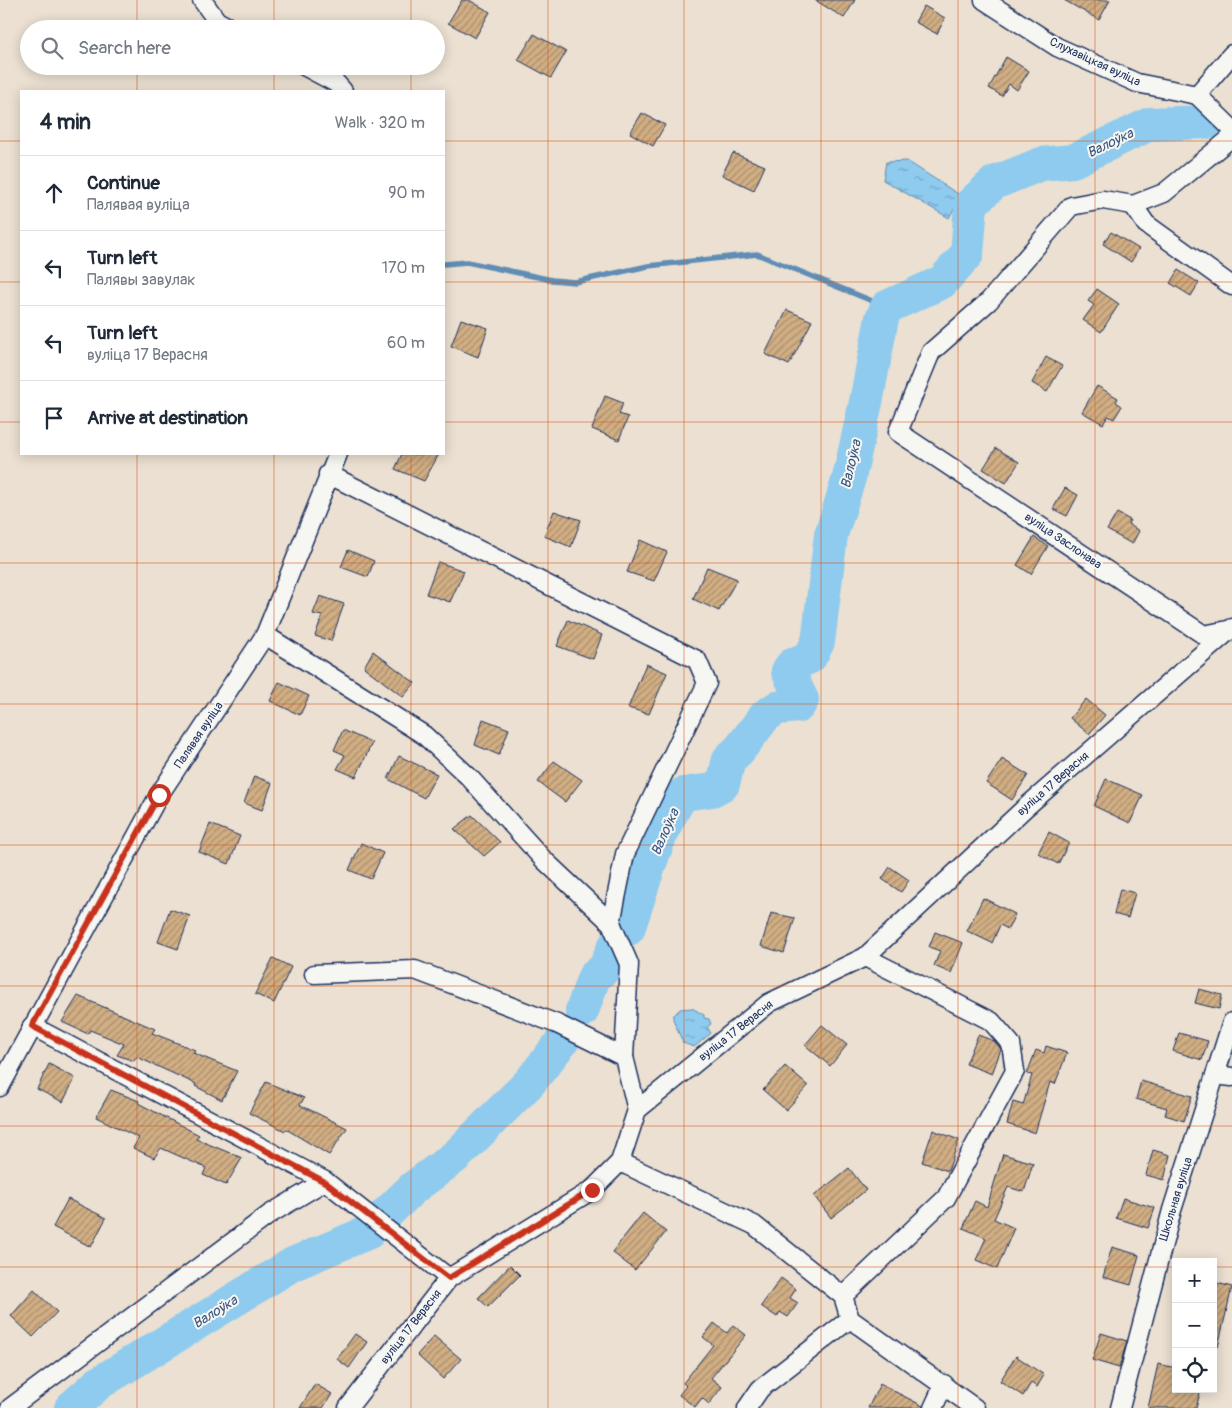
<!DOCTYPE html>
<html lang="en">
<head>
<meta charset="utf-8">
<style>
  :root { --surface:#fff; --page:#f2f2f3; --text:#1f2937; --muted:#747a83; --line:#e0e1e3 }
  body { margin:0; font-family:Pangolin,sans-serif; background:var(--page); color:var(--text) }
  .controls { position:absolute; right:15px; bottom:15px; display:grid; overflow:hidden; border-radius:0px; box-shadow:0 2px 12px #0003 }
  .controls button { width:45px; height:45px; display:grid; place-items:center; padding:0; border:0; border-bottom:1px solid var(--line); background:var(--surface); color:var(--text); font:25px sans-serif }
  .stop { position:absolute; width:15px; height:15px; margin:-11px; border:4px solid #c8321e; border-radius:50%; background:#fff }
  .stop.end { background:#c8321e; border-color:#fff; box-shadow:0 1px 5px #0008 }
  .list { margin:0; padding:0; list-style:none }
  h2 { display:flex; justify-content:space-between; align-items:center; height:65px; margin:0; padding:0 20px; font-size:21px }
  h2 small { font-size:16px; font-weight:400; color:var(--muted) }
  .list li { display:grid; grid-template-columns:32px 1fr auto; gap:15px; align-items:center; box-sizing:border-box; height:75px; padding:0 20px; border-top:1px solid var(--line) }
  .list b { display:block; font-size:19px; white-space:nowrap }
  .list p { margin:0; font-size:16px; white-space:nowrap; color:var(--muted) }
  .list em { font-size:16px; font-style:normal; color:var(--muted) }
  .icon { flex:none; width:28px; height:28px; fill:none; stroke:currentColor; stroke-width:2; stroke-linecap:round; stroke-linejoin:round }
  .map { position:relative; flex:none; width:1232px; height:1408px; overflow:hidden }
  .search { position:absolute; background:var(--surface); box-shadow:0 2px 12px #0003; left:20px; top:20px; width:425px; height:55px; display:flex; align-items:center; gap:12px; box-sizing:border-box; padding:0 18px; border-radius:28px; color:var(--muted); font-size:19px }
  .panel { position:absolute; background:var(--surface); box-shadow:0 2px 12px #0003; left:20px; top:90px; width:425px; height:365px; border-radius:0px }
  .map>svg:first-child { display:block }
</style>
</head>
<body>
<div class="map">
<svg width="1232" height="1408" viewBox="0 0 1232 1408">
  <defs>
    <pattern id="water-ripples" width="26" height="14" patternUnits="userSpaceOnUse" patternTransform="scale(1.25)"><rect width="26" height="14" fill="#8ecbef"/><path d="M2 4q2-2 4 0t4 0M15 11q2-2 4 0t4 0" fill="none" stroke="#73a5c5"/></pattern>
    <pattern id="building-hatch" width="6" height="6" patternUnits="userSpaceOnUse" patternTransform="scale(1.25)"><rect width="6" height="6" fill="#d1ae83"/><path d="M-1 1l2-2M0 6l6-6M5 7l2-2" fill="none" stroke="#a98e6e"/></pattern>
  </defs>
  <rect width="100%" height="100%" fill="#ebe0d1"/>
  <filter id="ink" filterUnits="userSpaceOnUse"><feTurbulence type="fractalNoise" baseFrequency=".02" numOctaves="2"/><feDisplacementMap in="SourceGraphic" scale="10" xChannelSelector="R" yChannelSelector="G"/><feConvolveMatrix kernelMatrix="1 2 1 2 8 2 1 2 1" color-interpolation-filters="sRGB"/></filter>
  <g filter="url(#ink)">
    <g fill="url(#water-ripples)" stroke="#608db5">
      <path d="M907,161l54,35 -12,22 -66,-38 3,-18z"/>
      <path d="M692,1008l12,7v3l5,1 2,5 -4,3 4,6 -17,14 -11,-4 -10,-24v-3l7,-7z"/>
    </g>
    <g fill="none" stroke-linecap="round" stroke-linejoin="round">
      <path stroke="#608db5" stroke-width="5.5" d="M444,264l23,-2 85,18 23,2 73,-16 109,-12 130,53"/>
      <g stroke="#8ecbef" stroke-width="34">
        <path d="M628,929c16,-45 28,-97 55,-135l29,-4 11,-6 6,-25 10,-9 26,-34 12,-8 21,-2 4,-6 -14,-29 4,-6 18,-8 8,-15 13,-107 18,-57 17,-76 16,-84 5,-11 55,-25 25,-28 4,-50 23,-21 47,-19 32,-3 77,-37 59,-2"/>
        <path d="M582,1011l12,-34 11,-9 9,-21"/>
        <path d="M383,1217l30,-29 43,-32 74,-74 33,-42"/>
        <path d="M71,1408l28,-25 194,-119 76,-32"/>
      </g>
    </g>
    <g fill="url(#building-hatch)" stroke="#1b2f5e">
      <path d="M462,0h7l21,12 -15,26 -27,-15z"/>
      <path d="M815,0h40l-11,18z"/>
      <path d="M1064,0h46l-11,20z"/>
      <path d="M924,6l21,12 -8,16 -22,-12z"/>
      <path d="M534,34l32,18 -15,26 -33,-18z"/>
      <path d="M1006,57l23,14 -12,19 -8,-6 -7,12 -13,-8z"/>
      <path d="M642,113l23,12 -12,21 -23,-13z"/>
      <path d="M733,153l32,13 -11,24 -32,-15z"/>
      <path d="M1111,232l28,17 -8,13 -28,-18z"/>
      <path d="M1178,270l21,13 -8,13 -21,-13z"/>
      <path d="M1097,289l22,15 -18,28 -18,-12 11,-15 -6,-4z"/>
      <path d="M787,310l25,11 -23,44 -24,-11z"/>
      <path d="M461,319l27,9 -10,29 -27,-11z"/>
      <path d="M1046,357l16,9 -15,26 -15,-9z"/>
      <path d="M1097,386l21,12 -2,4 6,4 -8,13 -6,-3 -5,8 -21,-12z"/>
      <path d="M605,396l18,7 -4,11 9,3 -9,23 -27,-11z"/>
      <path d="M996,448l23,14 -13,21 -23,-14z"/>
      <path d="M402,454h37l-15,27 -29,-12z"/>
      <path d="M1065,488l13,7 -11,21 -14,-7z"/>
      <path d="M554,511l27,9 -10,27 -27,-11z"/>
      <path d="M1117,513l13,7 -2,4 11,7 -7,13 -25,-14z"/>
      <path d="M1034,537l14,9 -17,28 -14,-9z"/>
      <path d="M640,540l27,12 -13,29 -27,-9z"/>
      <path d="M348,550l26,11 -6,16 -27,-10z"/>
      <path d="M438,562l26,9 -14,31 -24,-8z"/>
      <path d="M707,567l30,12 -18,32 -26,-12z"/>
      <path d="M320,596l24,8 -13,37 -16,-5 7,-20 -9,-2z"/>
      <path d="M568,620l34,15 -9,24 -36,-13z"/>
      <path d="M373,651l42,32 -12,14 -39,-30z"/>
      <path d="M646,664l21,9 -18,41 -21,-6z"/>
      <path d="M279,682l30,14 -9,19 -30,-14z"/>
      <path d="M1086,699l19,16 -16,19 -19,-16z"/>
      <path d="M483,719l26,10 -10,26 -24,-10z"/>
      <path d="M343,730l29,13 -16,34 -19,-8 8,-14 -11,-5z"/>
      <path d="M399,756l38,18 -13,24 -36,-19z"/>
      <path d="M1002,759l26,16 -16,25 -26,-17z"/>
      <path d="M554,761l28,19 -17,22 -27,-20z"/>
      <path d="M254,776l18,7 -10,27 -18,-7z"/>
      <path d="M1106,779l37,16 -13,28 -36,-17z"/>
      <path d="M472,815l28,27 -16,14 -30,-27z"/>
      <path d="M210,824l30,12 -11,28 -30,-12z"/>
      <path d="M1049,832l20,11 -11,21 -20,-11z"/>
      <path d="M361,843l22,10 -12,26 -22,-9z"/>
      <path d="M890,867l19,13 -8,12 -19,-13z"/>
      <path d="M1120,889l15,4 -7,25 -14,-4z"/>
      <path d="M983,898l32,16 -7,15 -8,-4 -8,18 -25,-12z"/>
      <path d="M170,909l20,7 -12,33 -20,-7z"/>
      <path d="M771,913l24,5 -11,35 -23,-7z"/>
      <path d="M935,932l28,11 -12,30 -17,-7 6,-15 -11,-4z"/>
      <path d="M273,958l18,9 -17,36 -19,-9z"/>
      <path d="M1199,989l23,6 -3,14 -24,-6z"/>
      <path d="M78,996l77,33 -3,4 43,17 -2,3 44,18 -15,29 -27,-14 1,-2 -59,-27 -3,4 -17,-6 7,-11 -34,-14 -2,4 -26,-12z"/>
      <path d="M822,1025l25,20 -17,21 -25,-21z"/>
      <path d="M1179,1033l29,8 -6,19 -29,-9z"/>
      <path d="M978,1035l16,6 7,8 -9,25 -26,-10z"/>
      <path d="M1046,1046l21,7 -12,31 -5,-2 -15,51 -28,-9 6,-22 10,3 9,-30 -5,-1 9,-24 8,3z"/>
      <path d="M49,1064l26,14 -12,24 -26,-13z"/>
      <path d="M785,1066l23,20 -22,24 -23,-20z"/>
      <path d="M1141,1081l51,15 -8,25 -19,-6 2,-7 -31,-9z"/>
      <path d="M266,1082l38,16 -4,7 47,23 -18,27 -43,-26 -1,2 -36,-18z"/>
      <path d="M111,1090l28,11 -1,2 61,32 -3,4 46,19 -16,27 -23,-10 3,-7 -45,-20 -7,10 -21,-10 6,-10 -43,-21z"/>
      <path d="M933,1130l26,10 -11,31 -26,-9z"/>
      <path d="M1153,1150l17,5 -6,25 -18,-5z"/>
      <path d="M1003,1154l30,9 -9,29 -16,-5 -14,32 20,9 -17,41 -21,-9 10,-22 -23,-10 12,-27 12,6z"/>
      <path d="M849,1168l17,22 -35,28 -17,-22z"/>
      <path d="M1123,1198l32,10 -7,20 -32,-10z"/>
      <path d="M68,1199l38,19 -15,29 -38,-20z"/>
      <path d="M643,1213l23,19 -31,38 -23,-18z"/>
      <path d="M1112,1247l27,8 -8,30 -28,-8z"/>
      <path d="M510,1265l10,10 -32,32 -10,-9z"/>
      <path d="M781,1278l15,11 -6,9 8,5 -10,14 -8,-5 -3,5 -16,-11z"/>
      <path d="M1213,1282l19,5 -14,60 -5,-1z"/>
      <path d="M34,1290l23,22 -24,25 -22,-21z"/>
      <path d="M714,1323l13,10 6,-8 13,10 -35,43 11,9 -13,17 -7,-6 -7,9 -16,-12 7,-9 -3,-3 30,-38 -10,-8z"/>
      <path d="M1101,1333l26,8 -8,27 -27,-8z"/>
      <path d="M355,1334l12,8 -18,26 -12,-9z"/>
      <path d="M434,1336l27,23 -18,20 -26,-24z"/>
      <path d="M1016,1356l28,19 -7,12 -6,-4 -8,13 -23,-15z"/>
      <path d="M1158,1364l18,4v21h25l-5,19h-48z"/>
      <path d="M315,1384l17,10 -9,14h-23z"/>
      <path d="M880,1384l43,22v2h-55z"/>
    </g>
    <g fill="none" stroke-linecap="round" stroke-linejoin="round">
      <g stroke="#1b2f5e" stroke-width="21">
        <g id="street">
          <path d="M202,0l15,21 15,8"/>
          <path d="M984,0l73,47 80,36 60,12 35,34"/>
          <path d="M304,66l32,17 7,8"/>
          <path d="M1197,95l35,-41"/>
          <path d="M1133,205l13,19 86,62"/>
          <path d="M328,474l369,186 10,23 -82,171 -14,69"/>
          <path d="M1228,630l-24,5 -306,-203 33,-80 58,-51 82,-95 32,-6 30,5 31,-12 68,-56"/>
          <path d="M265,635l159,100 45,42 74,82 68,64 18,41 -5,93 13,53"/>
          <path d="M314,974l101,-4 142,54 67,33"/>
          <path d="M32,1026l293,155 124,97"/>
          <path d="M1215,1075l17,2"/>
          <path d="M0,1087l159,-292 106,-160 73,-181"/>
          <path d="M620,1162l134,63 89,71 7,23 125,89"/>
          <path d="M843,1296l103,-98 69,-127 -4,-27 -20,-23 -126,-64"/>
          <path d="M10,1408l260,-194 55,-33"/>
          <path d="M348,1408l101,-130 143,-88 28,-28 17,-52 132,-107 96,-46 161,-150 206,-179"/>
          <path d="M747,1408l13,-19 90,-70"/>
          <path d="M933,1408l11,-24"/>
          <path d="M1120,1408l52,-198 60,-188"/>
        </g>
      </g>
      <use href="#street" stroke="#f6f6f2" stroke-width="18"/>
    </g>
  </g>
  <g fill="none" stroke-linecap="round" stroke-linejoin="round" filter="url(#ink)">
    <path stroke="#c8321e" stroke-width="6" d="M159,795l-127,231 293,156 124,96 143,-88"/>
  </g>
  <path fill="none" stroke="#d45514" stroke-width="1" stroke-opacity="0.55" d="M137,0v29M274,0v29M411,0v29M548,0v1408M684,0v1408M821,0v1408M958,0v1408M1095,0v1408M137,66v25M274,66v25M411,66v25M0,141h21M444,141h788M0,282h21M444,282h788M0,422h21M444,422h788M137,454v954M274,454v954M411,454v954M0,563h1232M0,704h1232M0,845h1232M0,986h1232M0,1126h1232M0,1267h1176M1213,1267h19"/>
  <g text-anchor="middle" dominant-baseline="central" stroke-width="4" stroke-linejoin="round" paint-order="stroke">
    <g font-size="12" fill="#1b2f5e" stroke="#f6f6f2">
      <text transform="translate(1095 62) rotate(25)">Слухавіцкая вуліца</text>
      <text transform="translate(1063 541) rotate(34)">вуліца Заслонава</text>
      <text transform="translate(199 735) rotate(-56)">Палявая вуліца</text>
      <text transform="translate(1053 784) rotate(-41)">вуліца 17 Верасня</text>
      <text transform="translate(736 1031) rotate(-38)">вуліца 17 Верасня</text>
      <text transform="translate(1176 1199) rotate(-73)">Школьная вуліца</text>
      <text transform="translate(411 1327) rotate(-52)">вуліца 17 Верасня</text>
    </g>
    <g font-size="14" font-style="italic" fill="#385682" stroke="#f6f6f2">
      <text transform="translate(1110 143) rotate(-26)">Валоўка</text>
      <text transform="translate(851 464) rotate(-77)">Валоўка</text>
      <text transform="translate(665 832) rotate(-66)">Валоўка</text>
      <text transform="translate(215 1312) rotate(-32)">Валоўка</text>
    </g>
  </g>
</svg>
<div class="controls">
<button>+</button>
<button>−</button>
<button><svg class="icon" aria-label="locate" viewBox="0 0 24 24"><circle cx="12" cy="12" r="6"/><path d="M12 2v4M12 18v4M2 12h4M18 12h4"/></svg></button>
</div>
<div class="stop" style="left:159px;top:795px"></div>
<div class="stop end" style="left:592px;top:1190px"></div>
<div class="search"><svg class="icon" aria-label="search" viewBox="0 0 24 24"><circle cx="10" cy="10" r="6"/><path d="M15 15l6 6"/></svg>Search here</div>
<section class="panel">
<h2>4 min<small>Walk · 320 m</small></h2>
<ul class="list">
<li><svg class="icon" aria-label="ahead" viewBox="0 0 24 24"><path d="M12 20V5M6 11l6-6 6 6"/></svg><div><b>Continue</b><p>Палявая вуліца</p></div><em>90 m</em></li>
<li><svg class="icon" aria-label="left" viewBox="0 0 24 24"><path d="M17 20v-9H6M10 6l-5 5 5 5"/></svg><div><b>Turn left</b><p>Палявы завулак</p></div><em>170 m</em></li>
<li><svg class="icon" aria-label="left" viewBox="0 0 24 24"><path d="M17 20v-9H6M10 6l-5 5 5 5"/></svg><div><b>Turn left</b><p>вуліца 17 Верасня</p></div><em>60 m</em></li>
<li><svg class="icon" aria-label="arrive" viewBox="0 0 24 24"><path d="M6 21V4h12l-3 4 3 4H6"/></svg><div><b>Arrive at destination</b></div></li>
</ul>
</section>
</div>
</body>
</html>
